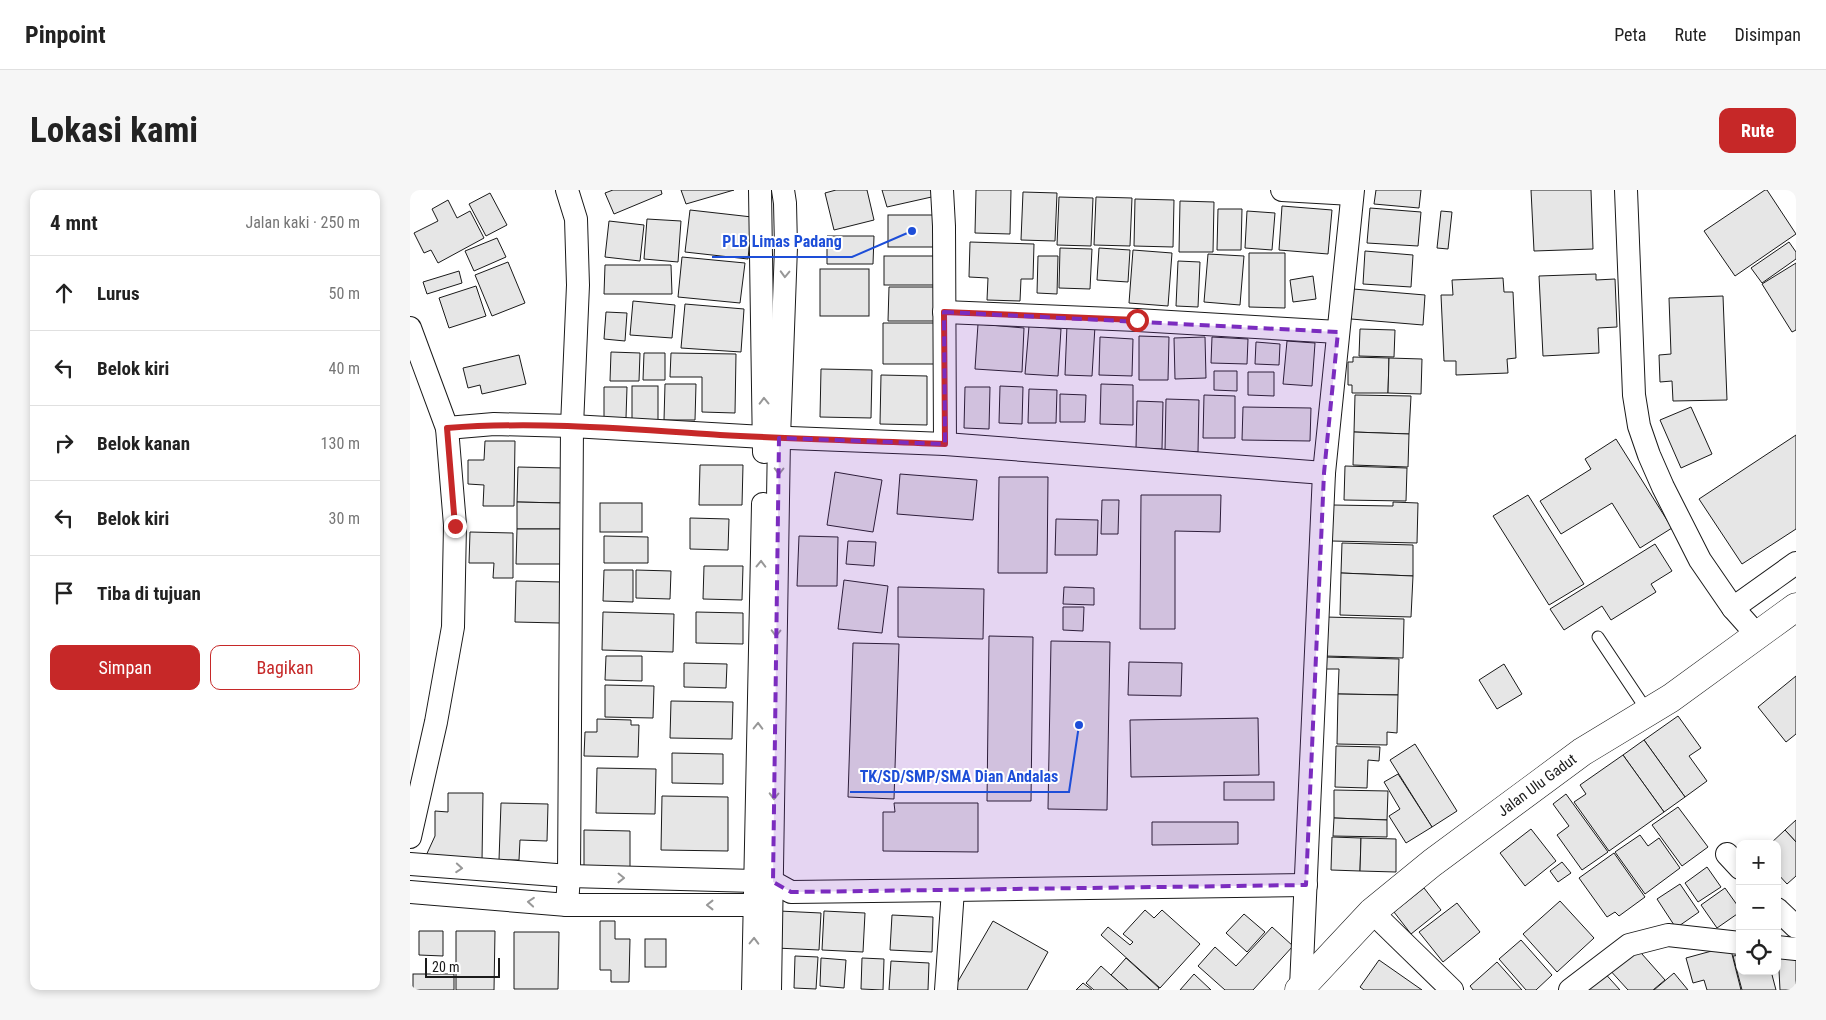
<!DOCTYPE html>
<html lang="id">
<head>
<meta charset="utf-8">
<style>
  :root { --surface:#fff; --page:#f6f6f6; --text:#222; --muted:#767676; --line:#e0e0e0; --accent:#c62828 }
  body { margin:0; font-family:"Roboto Condensed",sans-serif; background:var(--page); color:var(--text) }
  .controls { position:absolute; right:15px; bottom:15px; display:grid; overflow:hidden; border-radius:10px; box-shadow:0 2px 8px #0003 }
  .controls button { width:45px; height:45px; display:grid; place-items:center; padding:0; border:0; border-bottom:1px solid var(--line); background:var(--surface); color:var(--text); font:25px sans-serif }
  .scale { position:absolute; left:15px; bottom:12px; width:75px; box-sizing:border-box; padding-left:5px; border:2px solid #1a1a1a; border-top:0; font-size:14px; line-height:18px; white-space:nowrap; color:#1a1a1a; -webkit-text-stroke:4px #fff; paint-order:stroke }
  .stop { position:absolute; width:15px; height:15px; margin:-11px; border:4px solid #c62828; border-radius:50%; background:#fff }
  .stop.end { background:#c62828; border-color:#fff; box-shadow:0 1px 5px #0008 }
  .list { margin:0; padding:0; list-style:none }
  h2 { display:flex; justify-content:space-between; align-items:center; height:65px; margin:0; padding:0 20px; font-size:21px }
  h2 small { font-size:16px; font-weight:400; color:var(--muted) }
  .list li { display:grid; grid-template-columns:32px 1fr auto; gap:15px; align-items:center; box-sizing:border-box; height:75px; padding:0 20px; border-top:1px solid var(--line) }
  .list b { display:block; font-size:19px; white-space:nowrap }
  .list em { font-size:16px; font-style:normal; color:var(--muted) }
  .actions { display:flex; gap:10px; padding:15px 20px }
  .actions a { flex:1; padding:11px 0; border:1px solid var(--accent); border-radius:10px; text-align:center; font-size:18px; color:var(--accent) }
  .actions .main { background:var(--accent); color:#fff }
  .icon { flex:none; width:28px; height:28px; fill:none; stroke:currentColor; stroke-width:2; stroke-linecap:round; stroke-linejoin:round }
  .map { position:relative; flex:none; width:1386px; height:800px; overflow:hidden; border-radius:10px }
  header { display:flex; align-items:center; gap:30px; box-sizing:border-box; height:70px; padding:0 25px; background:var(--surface); border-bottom:1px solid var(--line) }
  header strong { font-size:24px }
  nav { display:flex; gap:28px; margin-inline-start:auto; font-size:18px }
  .intro { display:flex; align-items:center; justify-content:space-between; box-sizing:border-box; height:120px; padding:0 30px }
  h1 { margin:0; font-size:35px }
  .button { padding:12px 22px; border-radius:10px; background:var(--accent); color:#fff; font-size:18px; font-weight:700 }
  main { display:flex; gap:30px; padding:0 30px }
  aside { flex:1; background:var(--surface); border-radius:10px; box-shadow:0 2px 8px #0003 }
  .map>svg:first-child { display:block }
</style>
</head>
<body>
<header>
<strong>Pinpoint</strong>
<nav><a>Peta</a><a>Rute</a><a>Disimpan</a></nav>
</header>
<div class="intro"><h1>Lokasi kami</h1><a class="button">Rute</a></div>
<main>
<aside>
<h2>4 mnt<small>Jalan kaki · 250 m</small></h2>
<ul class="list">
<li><svg class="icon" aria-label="ahead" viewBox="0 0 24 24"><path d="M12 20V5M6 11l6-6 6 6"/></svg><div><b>Lurus</b></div><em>50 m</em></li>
<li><svg class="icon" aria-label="left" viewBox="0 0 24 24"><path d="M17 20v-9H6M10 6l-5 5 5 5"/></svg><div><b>Belok kiri</b></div><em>40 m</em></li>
<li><svg class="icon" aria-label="right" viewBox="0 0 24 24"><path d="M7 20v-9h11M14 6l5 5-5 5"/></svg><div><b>Belok kanan</b></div><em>130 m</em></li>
<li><svg class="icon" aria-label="left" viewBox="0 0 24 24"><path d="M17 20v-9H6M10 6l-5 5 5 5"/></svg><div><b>Belok kiri</b></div><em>30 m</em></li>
<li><svg class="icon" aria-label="arrive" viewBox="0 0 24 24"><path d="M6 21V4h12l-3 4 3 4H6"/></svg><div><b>Tiba di tujuan</b></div></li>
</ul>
<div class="actions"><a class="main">Simpan</a><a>Bagikan</a></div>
</aside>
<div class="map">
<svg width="1386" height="800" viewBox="0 0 1386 800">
  <rect width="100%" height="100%" fill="#fff"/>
  <g fill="#e6e6e6" stroke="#1a1a1a">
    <path d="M203,0h48l1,4 -48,20 -9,-21z"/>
    <path d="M271,0h53l-48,14z"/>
    <path d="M426,0h31l7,30 -40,10 -9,-37z"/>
    <path d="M472,0h53l1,6 -49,11z"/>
    <path d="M566,0h35l-1,44 -35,-1z"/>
    <path d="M966,0h45l-2,18 -45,-4z"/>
    <path d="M1121,0h60l2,59 -59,2z"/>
    <path d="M1355,0h2l29,44 -61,42 -31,-45z"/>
    <path d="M613,2l34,1 -2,48 -34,-1z"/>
    <path d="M80,3l17,32 -21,11 -17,-32z"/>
    <path d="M649,7l34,1 -2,48 -34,-1z"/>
    <path d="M686,7l36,1 -2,48 -36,-1z"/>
    <path d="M725,9l39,1 -1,47 -39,-1z"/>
    <path d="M38,10l9,18 13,-7 14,27 -46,25 -7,-13 -7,3 -10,-20 24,-12 -6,-12z"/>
    <path d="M770,11l34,1 -1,50h-34z"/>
    <path d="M872,16l50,4 -4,44 -49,-4z"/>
    <path d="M960,18l51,4 -3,34 -51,-3z"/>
    <path d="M808,19h24l-1,41h-24z"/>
    <path d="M280,20l62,7 -4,42 -63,-7z"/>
    <path d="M837,21l28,2 -3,37 -27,-2z"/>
    <path d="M1031,21l11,1 -4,37 -11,-1z"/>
    <rect x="478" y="25" width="48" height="32"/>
    <path d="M237,29l34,2 -3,41 -34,-3z"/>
    <path d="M199,31l35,4 -4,36 -35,-4z"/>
    <path d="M417,46h47l-1,28h-46z"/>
    <path d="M87,48l9,19 -32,14 -9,-20z"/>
    <path d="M560,52l64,2 -1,35h-12l-1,22 -33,-1 1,-22 -19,-1z"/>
    <path d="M1379,52l7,10v7l-34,24 -11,-15z"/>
    <path d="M650,58l32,1 -2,40 -31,-1z"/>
    <path d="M689,58l31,2 -2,32 -31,-2z"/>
    <path d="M723,60l39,3 -4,53 -39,-3z"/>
    <path d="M955,61l48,4 -2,32 -48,-3z"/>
    <path d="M839,63h36v55l-36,-1z"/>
    <path d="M798,64l36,2 -4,49 -36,-3z"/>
    <rect x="474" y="66" width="51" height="29"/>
    <path d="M628,66h20l-1,38 -20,-1z"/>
    <path d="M272,67l63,6 -5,40 -62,-6z"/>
    <path d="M768,71l22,1 -2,45 -22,-1z"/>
    <path d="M98,72l17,41 -33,13 -17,-41z"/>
    <path d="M1386,73v67l-4,2 -30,-48z"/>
    <path d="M195,75h66l1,29h-68z"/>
    <rect x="410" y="79" width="49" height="47"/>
    <path d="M49,81l3,12 -35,11 -4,-12z"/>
    <path d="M1186,84v6l19,-1 2,48 -19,1 1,25 -56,3 -4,-80z"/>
    <path d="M903,86l3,23 -23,3 -3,-22z"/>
    <path d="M1093,88l1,14h9l3,66 -9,1 1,14 -52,2v-14h-12l-3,-66h12l-1,-15z"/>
    <path d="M66,96l10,30 -37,12 -10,-30z"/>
    <path d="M479,97h46v34h-47z"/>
    <path d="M943,99l72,6 -2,30 -72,-6z"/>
    <path d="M1313,106l4,104 -54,1 -1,-20 -12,1 -1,-27 12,-1 -2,-56z"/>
    <path d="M223,111l42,4 -3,33 -42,-3z"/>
    <path d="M275,114l59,5 -3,43 -60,-4z"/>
    <path d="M196,122l21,1 -2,28 -21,-2z"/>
    <path d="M473,133h52l1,41h-53z"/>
    <path d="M568,134l46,4 -2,44 -47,-3z"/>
    <path d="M657,135l28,1 -3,50 -27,-1z"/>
    <path d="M619,136l32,3 -3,47 -33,-2z"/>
    <path d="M950,139l35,1 -1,27 -35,-1z"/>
    <path d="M729,146l30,1 -1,43h-29z"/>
    <path d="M690,147l33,2 -1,37 -33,-1z"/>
    <path d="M795,147l1,41 -31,1 -1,-41z"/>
    <path d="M802,147l36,2 -1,25 -36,-1z"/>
    <path d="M877,151l28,2 -3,43 -29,-2z"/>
    <path d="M846,152l24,2 -1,21 -24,-1z"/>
    <path d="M201,162l29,1 -1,28h-29z"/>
    <path d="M234,163h21v27h-22z"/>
    <path d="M261,163l65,1 -1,59 -33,-1v-35h-32z"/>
    <path d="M109,165l7,29 -44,10 -2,-9 -12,3 -5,-20z"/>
    <path d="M943,167l36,1 -1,35h-36v-8h-4v-23h5z"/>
    <path d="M979,168l33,1 -1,35 -33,-1z"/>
    <path d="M411,179l51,1 -1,48 -51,-1z"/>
    <path d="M804,181h23v20l-23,-1z"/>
    <path d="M838,182h26v24l-26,-1z"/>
    <path d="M471,185l46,1v49l-47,-1z"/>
    <path d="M255,194h31l-1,36h-31z"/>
    <path d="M691,194l32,1v40l-33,-1z"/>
    <rect x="222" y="196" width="26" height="36"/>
    <path d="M590,196l23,1 -1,37 -23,-1z"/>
    <path d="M194,197h23l-1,31h-22z"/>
    <path d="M555,197h25l-1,42 -25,-1z"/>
    <path d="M619,199l28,1 -1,33h-28z"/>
    <path d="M650,204l26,1 -1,27h-25z"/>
    <path d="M794,205l31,1v42h-32z"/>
    <path d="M945,205l56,1 -2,38 -55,-2z"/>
    <path d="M756,209l33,1 -1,52 -33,-1z"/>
    <path d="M727,211l26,1 -1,47 -26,-1z"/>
    <path d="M833,217l68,1 -1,33 -68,-1z"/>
    <path d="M1281,217l21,47 -31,14 -21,-48z"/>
    <path d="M944,242l55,2 -1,33 -55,-2z"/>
    <path d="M1386,245v94l-54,35 -43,-65z"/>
    <path d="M1206,249l56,89 -32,20 -28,-45 -51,31 -21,-33 51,-32 -6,-10z"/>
    <path d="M75,251h30l-1,65h-31l1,-21 -16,-1v-24h16z"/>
    <path d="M290,275h43l-1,40h-43z"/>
    <path d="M935,276l62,2 -1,33 -62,-1z"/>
    <path d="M108,277l45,1 -1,35 -45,-1z"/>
    <path d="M425,282l47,8 -9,52 -46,-7z"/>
    <path d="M490,284l77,6 -4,40 -76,-6z"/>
    <path d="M589,287h49l-1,96h-49z"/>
    <path d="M731,305h80l-1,37 -45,-1v98h-35z"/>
    <path d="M1118,305l56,89 -35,21 -56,-89z"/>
    <path d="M692,310h17l-1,34h-17z"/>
    <path d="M107,312l45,1 -1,26h-44z"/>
    <path d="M983,312l25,1 -1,40 -85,-2 1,-36 60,1z"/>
    <rect x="190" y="313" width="42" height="29"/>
    <path d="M280,328l39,1 -1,31 -38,-1z"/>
    <path d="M646,329l42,1 -1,35h-42z"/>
    <path d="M107,339h44v35h-45z"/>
    <path d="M60,342l43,1v45h-20l1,-15h-25z"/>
    <path d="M194,346l44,1v26h-44z"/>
    <path d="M389,346l39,1 -1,49h-40z"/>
    <path d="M438,351l28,1 -2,24 -28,-2z"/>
    <path d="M932,353l71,2v31l-72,-3z"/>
    <path d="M1245,354l17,27 -21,13 5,8 -45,28 -9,-14 -38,24 -14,-21z"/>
    <path d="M294,376h39l-1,34 -39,-1z"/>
    <path d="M194,380h29v32l-30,-1z"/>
    <path d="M226,380l35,1 -1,28 -34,-1z"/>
    <path d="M931,383l72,3 -2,41 -71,-2z"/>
    <path d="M434,390l44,6 -6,47 -44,-4z"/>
    <path d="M106,391l45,1 -1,41 -45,-1z"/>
    <path d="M488,397l86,2 -1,50 -85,-2z"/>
    <path d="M654,397l30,1v17l-31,-1z"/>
    <path d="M653,417h21l-1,24 -20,-1z"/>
    <path d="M193,422l71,2 -1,38 -71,-2z"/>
    <path d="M286,422l47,1v31l-47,-1z"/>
    <path d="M915,427l79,2 -1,39 -79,-2z"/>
    <path d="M579,446l44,1 -2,164h-44z"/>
    <path d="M641,451l59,1 -3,168 -59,-1z"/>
    <path d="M443,453l46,1 -5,155 -46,-2z"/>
    <path d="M196,466h36v25l-37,-1z"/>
    <path d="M914,467l75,2 -1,36 -60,-1 1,-25h-15z"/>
    <path d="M719,472l53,1 -1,33 -53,-1z"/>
    <path d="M274,473l43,1 -1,24 -42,-1z"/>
    <path d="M1094,474l18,30 -25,15 -18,-29z"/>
    <path d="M1386,486v58l-10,8 -28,-35z"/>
    <path d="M195,495l49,1 -1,32 -48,-1z"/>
    <path d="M928,504l60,1 -1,38 -10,-1v13l-50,-1z"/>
    <path d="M261,511l62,1 -1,37 -62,-1z"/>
    <path d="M1268,526l23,32 -12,8 18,25 -22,16 -41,-57z"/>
    <path d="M848,528l1,57 -128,2 -1,-57z"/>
    <path d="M187,529l34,1v5h8l-1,32 -54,-1 1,-24h12z"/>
    <path d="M1234,550l41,57 -21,15 -41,-57z"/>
    <path d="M1005,554l42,67 -25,16 -42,-67z"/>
    <path d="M926,556l44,1 -1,14 -11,-1 -1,28 -32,-1z"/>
    <path d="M262,563l51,1v30l-51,-1z"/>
    <path d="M1213,565l41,57 -55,39 -35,-49 12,-8 -6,-9z"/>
    <path d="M187,578l59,1 -1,45 -59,-1z"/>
    <path d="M988,584l34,53 -26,16 -17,-27 11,-7 -16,-27z"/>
    <rect x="814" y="592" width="50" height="18"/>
    <path d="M924,600l54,1 -1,29 -53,-2z"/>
    <path d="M38,603h35l-1,68 -58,-1 11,-24v-25l13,1z"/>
    <path d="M1156,604l42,58 -26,18 -25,-35 12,-9 -16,-22z"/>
    <path d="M252,606l66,1v54l-67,-1z"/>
    <path d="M91,613l47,1 -1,37 -27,-1 -1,20h-20z"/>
    <path d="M484,613h84v49l-95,-1v-39h12z"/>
    <path d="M1268,617l30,40 -26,19 -30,-41z"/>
    <path d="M924,628l53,2v17l-54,-1z"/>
    <path d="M1386,630v22l-11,-12z"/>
    <path d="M742,632h86v22l-86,1z"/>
    <path d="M1121,639l25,32 -31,25 -25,-33z"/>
    <path d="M174,640l46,1v37l-46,-1z"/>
    <path d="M1375,640l11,12v34l-9,8 -10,-11v-29h-7z"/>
    <path d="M1230,645l8,11 11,-8 21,30 -35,26 -30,-42z"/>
    <path d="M922,647l29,1 -1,33 -29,-1z"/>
    <path d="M951,648l35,1v33l-36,-1z"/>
    <path d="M1204,663l31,44 -26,19 -4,-4 -8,5 -28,-39z"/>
    <path d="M1152,672l9,11 -13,9 -8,-11z"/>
    <path d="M1297,677l14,20 -23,15 -13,-19z"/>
    <path d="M1270,694l19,28 -23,16 -19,-29z"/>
    <path d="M1014,698l17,22 -30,24 -17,-22z"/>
    <path d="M1315,698l15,21v3l-23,16 -16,-23z"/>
    <path d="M1150,711l34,37 -37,34 -34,-38z"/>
    <path d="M1047,713l23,29 -37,30 -24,-30z"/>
    <path d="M735,720l9,8 8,-8 38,34 -40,44 -59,-53 7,-8 22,18 3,-3 -10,-8z"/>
    <path d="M369,721l42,2 -2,37 -43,-2z"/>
    <path d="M414,721l41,2 -2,39 -41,-2z"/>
    <path d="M834,724l21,18 -18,20 -21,-19z"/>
    <path d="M482,725l41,2 -1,35 -42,-2z"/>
    <path d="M190,731h15v18h15l-1,43h-18v-12h-11z"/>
    <path d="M583,731l55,31 -21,38h-74z"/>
    <path d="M862,737l21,19 -40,44h-28l-27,-24 17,-19 21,19z"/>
    <path d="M9,741h24v25l-24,-1z"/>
    <path d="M46,741h39l-1,59h-38z"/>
    <path d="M104,742h45l-1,57h-44z"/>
    <rect x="235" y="749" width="21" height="28"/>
    <path d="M1111,750l31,35 -16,15h-10l-27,-31z"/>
    <path d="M1224,755l31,35 -12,10h-25l-20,-22z"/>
    <path d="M1320,756l11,44h-34l-3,-10 -11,3 -7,-25z"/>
    <path d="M1386,760v40h-16l-2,-39z"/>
    <path d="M1330,765v16h31l5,19h-34l-9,-34z"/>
    <path d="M385,766l23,1 -2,32 -22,-1z"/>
    <path d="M411,768l25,2 -2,28 -24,-2z"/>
    <path d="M452,768l22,1 -1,31 -22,-1z"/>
    <path d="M716,768l33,30 -1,2h-30l-17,-15z"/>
    <path d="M969,770l43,30h-58l-4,-3z"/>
    <path d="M481,771l38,2 -1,27h-39z"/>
    <path d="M1087,772l25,28h-49l-3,-4z"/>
    <path d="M691,776l10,9 17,15h-34l-8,-7z"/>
    <path d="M1191,779l19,21h-43z"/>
    <path d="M1264,783l14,17h-34z"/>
    <rect x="3" y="784" width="41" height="16"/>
    <path d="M784,784l17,16h-31z"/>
    <path d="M673,793l9,7h-16z"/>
  </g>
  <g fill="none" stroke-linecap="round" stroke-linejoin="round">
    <g stroke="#1a1a1a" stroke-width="13">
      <path id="lane" d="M1188,447l50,75"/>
    </g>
    <g stroke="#1a1a1a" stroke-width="24">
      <g id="street">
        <path d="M157,0l9,29 2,66 -6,141 -3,450 -2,29"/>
        <path d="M350,0l4,262"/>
        <path d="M532,0l2,36 1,218"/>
        <path d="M872,0l70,4"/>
        <path d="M1216,0l8,205 5,31 10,29 14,32 37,73 33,48 24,27"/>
        <path d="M534,122l193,8 201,12"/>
        <path d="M0,138l37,100 8,97 -2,102 -17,95 -26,115"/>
        <path d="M37,238l47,-4 78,2 192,11 181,7 379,29"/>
        <path d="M1323,418l63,-45"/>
        <path d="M1317,664l13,14"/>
        <path d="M0,674l159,12 186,5 18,1 18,10 162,-2 -7,100"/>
        <path d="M543,700l353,-5"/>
        <path d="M0,702l157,13h187l14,-1"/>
        <path d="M1367,719l19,18"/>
        <path d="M962,722l80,78"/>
        <path d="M1367,757l19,2"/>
        <path d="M891,797l23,-514 29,-283"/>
        <path d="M343,800l10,-486"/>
        <path d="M360,800l9,-552 7,-191 -1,-44 -2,-13"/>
        <path d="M1160,800l59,-45 39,-10 72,8"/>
      </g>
    </g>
    <g stroke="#1a1a1a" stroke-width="29">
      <g id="secondary">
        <path id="s1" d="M889,800l73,-78 60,-49 150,-111 89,-54 125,-91"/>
      </g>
    </g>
    <use href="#lane" stroke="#fff" stroke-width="11"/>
    <use href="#street" stroke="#fff" stroke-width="22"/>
    <use href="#secondary" stroke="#fff" stroke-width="28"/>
  </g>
  <defs><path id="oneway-chevron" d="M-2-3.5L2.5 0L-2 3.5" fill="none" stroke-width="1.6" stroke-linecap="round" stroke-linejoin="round" transform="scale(1.25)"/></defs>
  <g stroke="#989898">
    <use href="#oneway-chevron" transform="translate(375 84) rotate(92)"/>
    <use href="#oneway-chevron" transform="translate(354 211) rotate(-91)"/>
    <use href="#oneway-chevron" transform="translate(369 281) rotate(91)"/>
    <use href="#oneway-chevron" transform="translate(351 374) rotate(-89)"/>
    <use href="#oneway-chevron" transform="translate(366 443) rotate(91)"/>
    <use href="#oneway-chevron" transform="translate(348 536) rotate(-89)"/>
    <use href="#oneway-chevron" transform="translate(364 606) rotate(91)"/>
    <use href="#oneway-chevron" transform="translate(49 678) rotate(4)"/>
    <use href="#oneway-chevron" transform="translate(211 688) rotate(1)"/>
    <use href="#oneway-chevron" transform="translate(121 712) rotate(-175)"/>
    <use href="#oneway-chevron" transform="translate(300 715) rotate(-180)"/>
    <use href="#oneway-chevron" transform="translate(344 751) rotate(-89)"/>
  </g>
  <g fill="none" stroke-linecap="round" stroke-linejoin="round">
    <path stroke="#c62828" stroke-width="6" d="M45,336l-8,-98c91,-7 182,1 273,7 75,4 150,6 225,9l-1,-132 193,8"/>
  </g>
  <path fill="#7b2cbf" fill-opacity="0.2" stroke="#7b2cbf" stroke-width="4" stroke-dasharray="10 6" stroke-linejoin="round" d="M534,122l394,20 -14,141 -18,412 -515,7 -18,-10 6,-444 166,6z"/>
  <g text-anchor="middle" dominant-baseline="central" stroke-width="4" stroke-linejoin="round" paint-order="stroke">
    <g font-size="15" fill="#1a1a1a" stroke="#fff">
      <text stroke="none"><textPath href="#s1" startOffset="315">Jalan Ulu Gadut</textPath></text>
    </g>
  </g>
  <path fill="none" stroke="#1d4ed8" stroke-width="2" d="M502 41L442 67H302M669 535L659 602H440"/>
  <g fill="#1d4ed8" stroke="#fff" stroke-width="2">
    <circle cx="502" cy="41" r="5"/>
    <circle cx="669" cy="535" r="5"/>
  </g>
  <g font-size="16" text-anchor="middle" font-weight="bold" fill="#1d4ed8" stroke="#fff" stroke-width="4" stroke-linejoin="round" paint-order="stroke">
    <text x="372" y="57">PLB Limas Padang</text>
    <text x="549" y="592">TK/SD/SMP/SMA Dian Andalas</text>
  </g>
</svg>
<div class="controls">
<button>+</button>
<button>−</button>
<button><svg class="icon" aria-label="locate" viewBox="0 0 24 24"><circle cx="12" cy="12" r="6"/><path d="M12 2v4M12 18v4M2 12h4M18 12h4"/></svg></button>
</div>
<div class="scale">20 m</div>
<div class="stop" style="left:727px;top:130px"></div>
<div class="stop end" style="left:45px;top:336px"></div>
</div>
</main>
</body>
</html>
